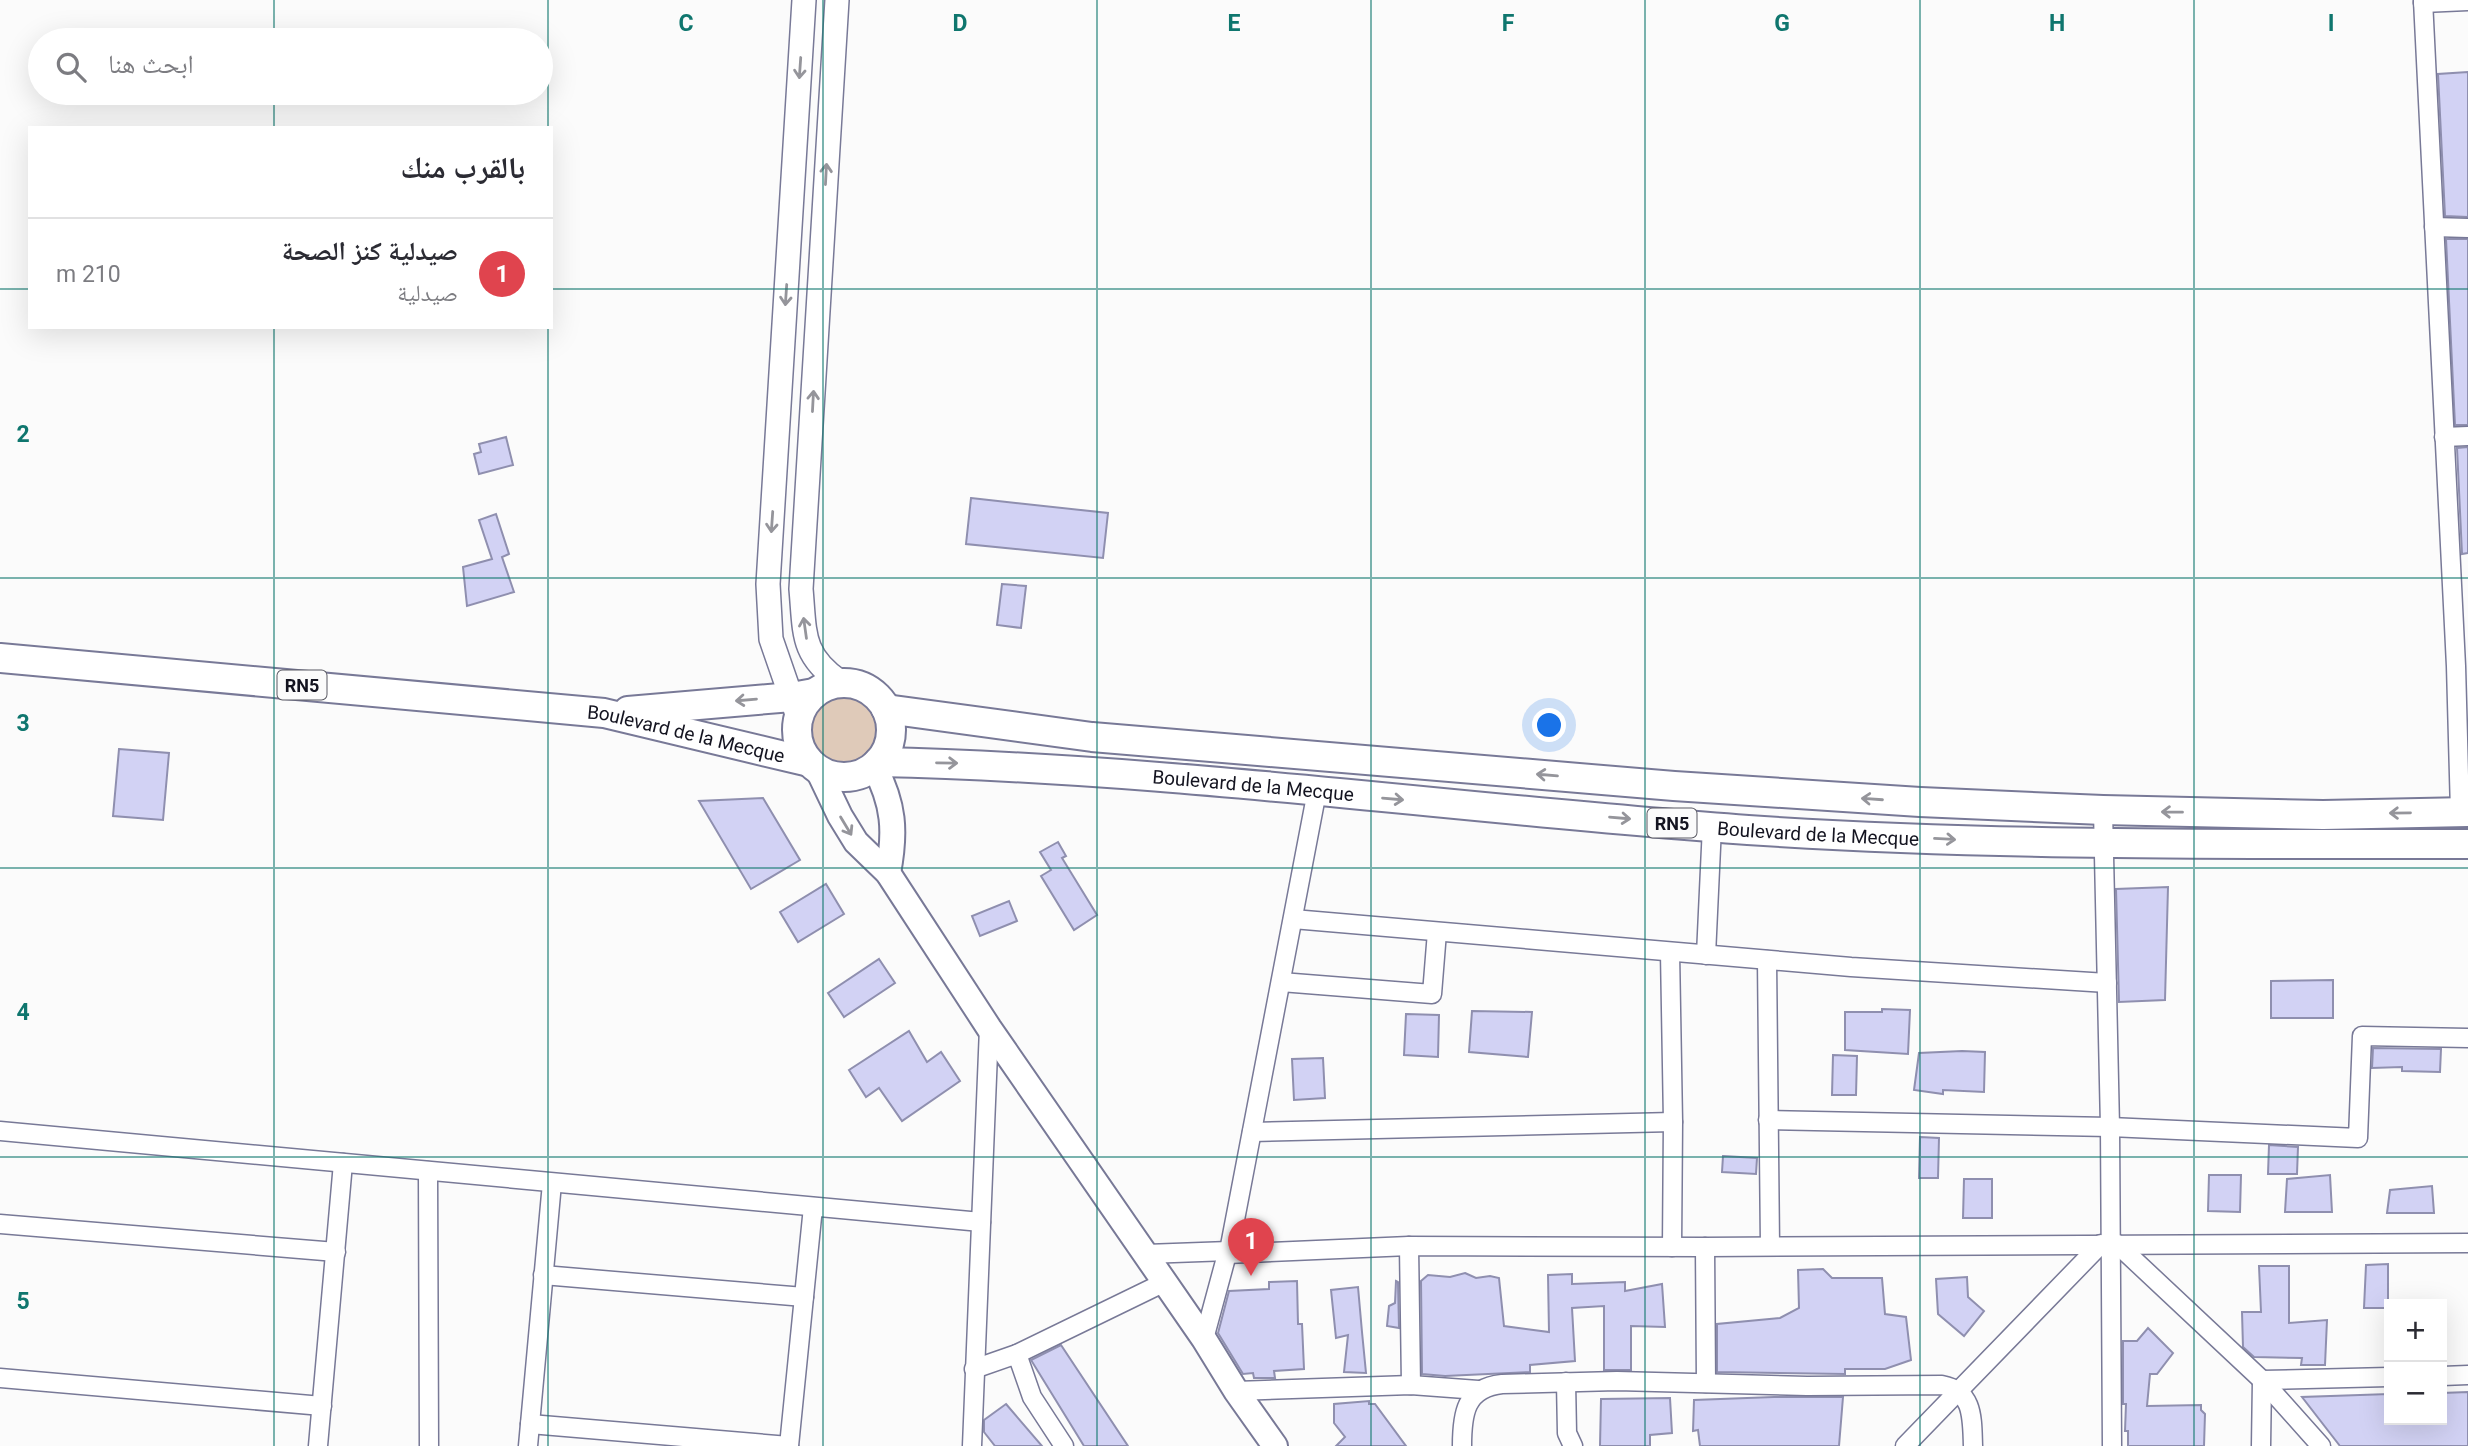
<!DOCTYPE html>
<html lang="ar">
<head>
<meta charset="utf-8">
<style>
  :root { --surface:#fff; --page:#f7f7f7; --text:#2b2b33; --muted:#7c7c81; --line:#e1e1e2; --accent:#111827 }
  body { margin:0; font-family:Roboto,"Noto Naskh Arabic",sans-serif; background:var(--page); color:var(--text); direction:rtl }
  .controls { position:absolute; right:21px; bottom:21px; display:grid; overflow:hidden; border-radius:0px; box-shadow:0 7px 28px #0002 }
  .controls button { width:63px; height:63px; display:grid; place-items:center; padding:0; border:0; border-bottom:2px solid var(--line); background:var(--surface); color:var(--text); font:35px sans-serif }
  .you { position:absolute; left:1550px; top:726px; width:24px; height:24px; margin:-18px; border:5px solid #fff; border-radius:50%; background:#1a73e8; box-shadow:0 0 0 10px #1a73e833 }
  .badge { display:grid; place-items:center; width:46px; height:46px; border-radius:50%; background:var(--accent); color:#fff; font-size:23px; font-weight:700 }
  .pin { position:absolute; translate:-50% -58px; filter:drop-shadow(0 2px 4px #0008) }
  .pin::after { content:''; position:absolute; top:37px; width:24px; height:21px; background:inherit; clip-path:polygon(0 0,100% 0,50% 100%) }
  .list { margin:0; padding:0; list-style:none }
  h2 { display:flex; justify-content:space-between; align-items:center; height:91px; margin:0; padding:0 28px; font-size:30px }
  h2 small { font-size:23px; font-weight:400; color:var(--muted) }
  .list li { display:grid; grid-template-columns:46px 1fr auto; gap:21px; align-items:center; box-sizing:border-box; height:112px; padding:0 28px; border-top:2px solid var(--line) }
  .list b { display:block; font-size:26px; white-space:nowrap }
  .list p { margin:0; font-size:23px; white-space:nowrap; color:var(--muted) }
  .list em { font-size:23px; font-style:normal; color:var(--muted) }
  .icon { flex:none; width:38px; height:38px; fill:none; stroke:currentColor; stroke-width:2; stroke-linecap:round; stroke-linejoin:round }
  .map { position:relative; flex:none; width:2468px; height:1446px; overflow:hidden; direction:ltr }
  .search { position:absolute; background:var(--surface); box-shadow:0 7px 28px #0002; left:28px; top:28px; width:525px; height:77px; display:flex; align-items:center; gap:18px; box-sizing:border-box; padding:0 24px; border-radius:38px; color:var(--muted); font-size:26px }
  .panel { position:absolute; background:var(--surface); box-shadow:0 7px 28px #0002; left:28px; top:126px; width:525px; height:203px; border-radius:0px; direction:rtl }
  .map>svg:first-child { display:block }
</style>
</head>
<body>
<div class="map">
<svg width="2468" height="1446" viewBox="0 0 2468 1446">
  <rect width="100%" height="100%" fill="#fbfbfb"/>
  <circle fill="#dfcab9" cx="843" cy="728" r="40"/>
  <g fill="#d2d2f4" stroke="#8f8faf" stroke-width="2">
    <path d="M2468,72v145l-23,-1 -7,-142z"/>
    <path d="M2446,239h22v186h-13z"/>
    <path d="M506,437l7,28 -34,9 -5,-20 7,-2 -2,-8z"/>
    <path d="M2468,447v106l-6,1 -5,-106z"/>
    <path d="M971,498l137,15 -5,45 -137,-14z"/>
    <path d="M496,514l13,40 -7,3 12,35 -47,14 -4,-39 29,-8 -13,-39z"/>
    <path d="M1002,584l24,2 -5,42 -24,-3z"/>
    <path d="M119,749l50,4 -6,67 -50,-4z"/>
    <path d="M763,798l37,62 -49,29 -52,-88z"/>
    <path d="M1058,842l8,14 -4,2 35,57 -23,15 -33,-54 10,-6 -11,-18z"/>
    <path d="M826,884l18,30 -46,28 -18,-30z"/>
    <path d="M2168,887l-3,113 -46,2 -3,-113z"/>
    <path d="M1009,901l8,20 -37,15 -8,-20z"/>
    <path d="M879,959l16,24 -51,34 -16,-24z"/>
    <path d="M2333,980v38h-62v-37z"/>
    <path d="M1882,1009l28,1 -2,44 -63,-4v-38h37z"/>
    <path d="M1472,1011l60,1 -4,45 -59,-5z"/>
    <path d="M1406,1014l33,1 -1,42 -34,-2z"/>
    <path d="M909,1031l18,31 14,-10 19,29 -58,40 -23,-33 -13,9 -17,-27z"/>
    <path d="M2373,1048l68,1 -1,23 -38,-1v-4l-30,1z"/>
    <path d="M1962,1051l23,1 -1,40 -41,-2v4l-29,-4 5,-37z"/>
    <path d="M1833,1055l24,1 -1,39h-24z"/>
    <path d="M1323,1058l2,40 -31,2 -2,-41z"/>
    <path d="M1920,1137l19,1 -1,40h-19z"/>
    <path d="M2269,1145l29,2 -1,27h-29z"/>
    <path d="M1723,1156l34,2 -1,16 -34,-2z"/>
    <path d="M2209,1175h32l-1,37 -32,-1z"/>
    <path d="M2330,1175l2,37h-47l2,-33z"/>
    <path d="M1964,1179h28v39h-29z"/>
    <path d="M2432,1186l2,27h-47l3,-23z"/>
    <path d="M2388,1264v44h-24l2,-43z"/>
    <path d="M2259,1266h30v57l38,-3 -2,45h-24l1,-7 -48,-1 -11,-10 -1,-35h19z"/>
    <path d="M1823,1269l9,9h50l3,36 21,3 5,43 -26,9h-40v5l-128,-2v-48l63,-6 19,-10 -1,-38z"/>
    <path d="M1465,1273l11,5 14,-2 9,2 5,48 45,6 -1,-57 24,-1v10l53,-2v9l37,-7 3,43 -34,-1v44h-27v-64l-32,2 3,53 -45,4v7l-85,4 -23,-2 -1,-93 7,-6 22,2z"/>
    <path d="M1967,1277l1,20 16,14 -20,25 -26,-22 -2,-35z"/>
    <path d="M1297,1281l1,43h4l2,45 -30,2 1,7h-21l-1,-5 -10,1 -25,-41 11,-42 40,-2v-7z"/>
    <path d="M1396,1281l2,1 1,46 -12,-2 2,-20 6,-3z"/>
    <path d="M1358,1287l4,45 4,41 -22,-1 4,-37 -12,3 -5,-48z"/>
    <path d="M2148,1328l25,25 -16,21h-7l-3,32 54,-1v5l4,4 -1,32h-76v-15h-3l1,-27h-3v-63h14z"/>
    <path d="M1061,1345l67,101h-44l-53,-86z"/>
    <path d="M2468,1392v54h-128l-38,-49 87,-3v26h53v-27z"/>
    <path d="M1774,1397h69l-4,49h-139l-2,-16 -5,1 1,-31z"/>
    <path d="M1670,1398l2,35 -22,2v11h-50l1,-47z"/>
    <path d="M1369,1401v3h6l31,42h-70l9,-9 -11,-14v-19z"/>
    <path d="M1006,1404l36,42h-47l-11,-14v-12z"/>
  </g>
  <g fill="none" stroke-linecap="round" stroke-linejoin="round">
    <g stroke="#787997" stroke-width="21">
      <g id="minor">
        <path d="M2423,0l33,666 4,146"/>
        <path d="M2423,3l45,-2"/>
        <path d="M2434,227l34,1"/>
        <path d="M2444,437l24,-1"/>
        <path d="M2103,810l7,317 2,319"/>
        <path d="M1293,919l558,48 256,16"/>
        <path d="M1670,952l3,170 -1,125"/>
        <path d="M1706,955l6,-129"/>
        <path d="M1767,960l3,286"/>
        <path d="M1281,982l151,12 5,-62"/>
        <path d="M1768,1120l342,7 248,11 4,-102 106,2"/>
        <path d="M0,1131l981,91"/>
        <path d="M1252,1132l421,-10"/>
        <path d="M428,1171l1,275"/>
        <path d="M0,1224l336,28"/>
        <path d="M2117,1244l145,136 59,66"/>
        <path d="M1409,1246l2,139"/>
        <path d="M1705,1247l763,-4"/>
        <path d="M1229,1251l88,-460"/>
        <path d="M1146,1254l83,-3 -2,3 182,-8 296,1 1,136"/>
        <path d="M543,1275l261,22"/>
        <path d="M1204,1339l23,-85"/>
        <path d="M1017,1354l148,-72"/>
        <path d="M974,1369l43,-15 15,43 32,49"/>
        <path d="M2442,1376l26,-1"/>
        <path d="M0,1378l322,28"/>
        <path d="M1566,1382l1,51 6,13"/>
        <path d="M1236,1391l175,-6 67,5"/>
        <path d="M530,1424l259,22"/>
        <path d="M318,1446l25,-283"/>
        <path d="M528,1446l24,-263"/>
        <path d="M789,1446l24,-239"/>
        <path d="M972,1446l17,-418"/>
        <path d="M1462,1446c0,-32 3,-58 40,-62l115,-3 190,5 135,-1c32,6 30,34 31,61"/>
        <path d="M1905,1446l196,-202"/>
        <path d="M2261,1446l1,-66 127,-3"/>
      </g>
    </g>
    <g stroke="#787997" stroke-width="26">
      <g id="tertiary">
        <path d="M837,0l-36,589c4,44 0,66 39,93"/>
        <path d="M798,717l-27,-78 -3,-55 36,-584"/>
      </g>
    </g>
    <g stroke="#787997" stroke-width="28">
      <g id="secondary">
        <path d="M874,766c20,38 22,65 14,107"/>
        <path d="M818,770l22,46 16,26 32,31 101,155 215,311 32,52 39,55"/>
      </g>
    </g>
    <g stroke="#787997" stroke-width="32">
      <g id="primary">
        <path id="s1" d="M0,658l604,55 205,49"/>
        <circle cx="844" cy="730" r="47"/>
        <path d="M886,709l206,28 582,49 246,16 183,8 220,5 145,-3"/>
        <path d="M628,711l164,-14 22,-4"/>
        <path id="s2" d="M878,762c291,6 580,47 870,68 240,16 480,14 720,14"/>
      </g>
    </g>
    <use href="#minor" stroke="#fff" stroke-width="18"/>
    <use href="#tertiary" stroke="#fff" stroke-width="23"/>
    <use href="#secondary" stroke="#fff" stroke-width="24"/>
    <use href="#primary" stroke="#fff" stroke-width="28"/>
  </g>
  <defs><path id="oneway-shaft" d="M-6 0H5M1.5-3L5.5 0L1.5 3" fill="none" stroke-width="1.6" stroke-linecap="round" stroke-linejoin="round" transform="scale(1.75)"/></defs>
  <g stroke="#95959b">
    <use href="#oneway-shaft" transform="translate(800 68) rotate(94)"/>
    <use href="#oneway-shaft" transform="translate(826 174) rotate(-87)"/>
    <use href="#oneway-shaft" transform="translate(786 295) rotate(94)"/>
    <use href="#oneway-shaft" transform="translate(813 401) rotate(-87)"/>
    <use href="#oneway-shaft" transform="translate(772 522) rotate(94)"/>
    <use href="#oneway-shaft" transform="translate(805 628) rotate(-98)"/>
    <use href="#oneway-shaft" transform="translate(746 700) rotate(175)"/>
    <use href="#oneway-shaft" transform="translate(947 763) rotate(1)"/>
    <use href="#oneway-shaft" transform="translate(1547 775) rotate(-175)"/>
    <use href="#oneway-shaft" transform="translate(1393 799) rotate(5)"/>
    <use href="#oneway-shaft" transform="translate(1872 799) rotate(-176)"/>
    <use href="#oneway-shaft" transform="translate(2172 812) rotate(-179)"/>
    <use href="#oneway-shaft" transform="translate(2400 813) rotate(179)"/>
    <use href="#oneway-shaft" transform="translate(1620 818) rotate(5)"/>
    <use href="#oneway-shaft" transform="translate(846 826) rotate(59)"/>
    <use href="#oneway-shaft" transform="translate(1945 839) rotate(3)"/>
  </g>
  <path fill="none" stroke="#0f766e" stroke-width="2" stroke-opacity="0.55" d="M274,0v40M548,0v128M823,0v1446M1097,0v1446M1371,0v1446M1645,0v1446M1920,0v1446M2194,0v1446M274,93v35M0,289h30M551,289h1917M274,327v1119M548,327v1119M0,578h2468M0,868h2468M0,1157h2468"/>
  <g text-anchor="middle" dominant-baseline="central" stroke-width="7" stroke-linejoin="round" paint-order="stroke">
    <g fill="#fbfbfb" stroke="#595962" stroke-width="2">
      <rect x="277.5" y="670.5" width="49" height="29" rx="5"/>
      <rect x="1647.5" y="808.5" width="49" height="29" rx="5"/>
    </g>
    <g font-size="18" font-weight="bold" fill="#141420">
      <text x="302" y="685">RN5</text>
      <text x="1672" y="823">RN5</text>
    </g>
    <g font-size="19" fill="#141420" stroke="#fbfbfb">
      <text stroke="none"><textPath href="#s1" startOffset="691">Boulevard de la Mecque</textPath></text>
      <text stroke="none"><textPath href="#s2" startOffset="376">Boulevard de la Mecque</textPath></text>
      <text stroke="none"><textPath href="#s2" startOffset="943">Boulevard de la Mecque</textPath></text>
    </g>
  </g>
  <g font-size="23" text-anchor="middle" font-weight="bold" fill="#0f766e" stroke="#fbfbfb" stroke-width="7" stroke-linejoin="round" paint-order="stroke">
    <text x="686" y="31">C</text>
    <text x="960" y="31">D</text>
    <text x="1234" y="31">E</text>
    <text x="1508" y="31">F</text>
    <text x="1782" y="31">G</text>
    <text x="2057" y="31">H</text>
    <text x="2331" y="31">I</text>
    <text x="23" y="442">2</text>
    <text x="23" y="731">3</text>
    <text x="23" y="1020">4</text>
    <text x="23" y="1309">5</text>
  </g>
</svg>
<div class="controls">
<button>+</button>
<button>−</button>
</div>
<div class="you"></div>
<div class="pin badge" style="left:1251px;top:1276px;background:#e0444e">1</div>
<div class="search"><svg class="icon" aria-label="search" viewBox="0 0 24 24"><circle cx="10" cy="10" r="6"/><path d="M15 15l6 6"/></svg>ابحث هنا</div>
<section class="panel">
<h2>بالقرب منك<small></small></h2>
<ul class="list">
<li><span class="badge" style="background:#e0444e">1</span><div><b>صيدلية كنز الصحة</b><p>صيدلية</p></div><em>210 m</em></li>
</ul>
</section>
</div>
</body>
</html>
